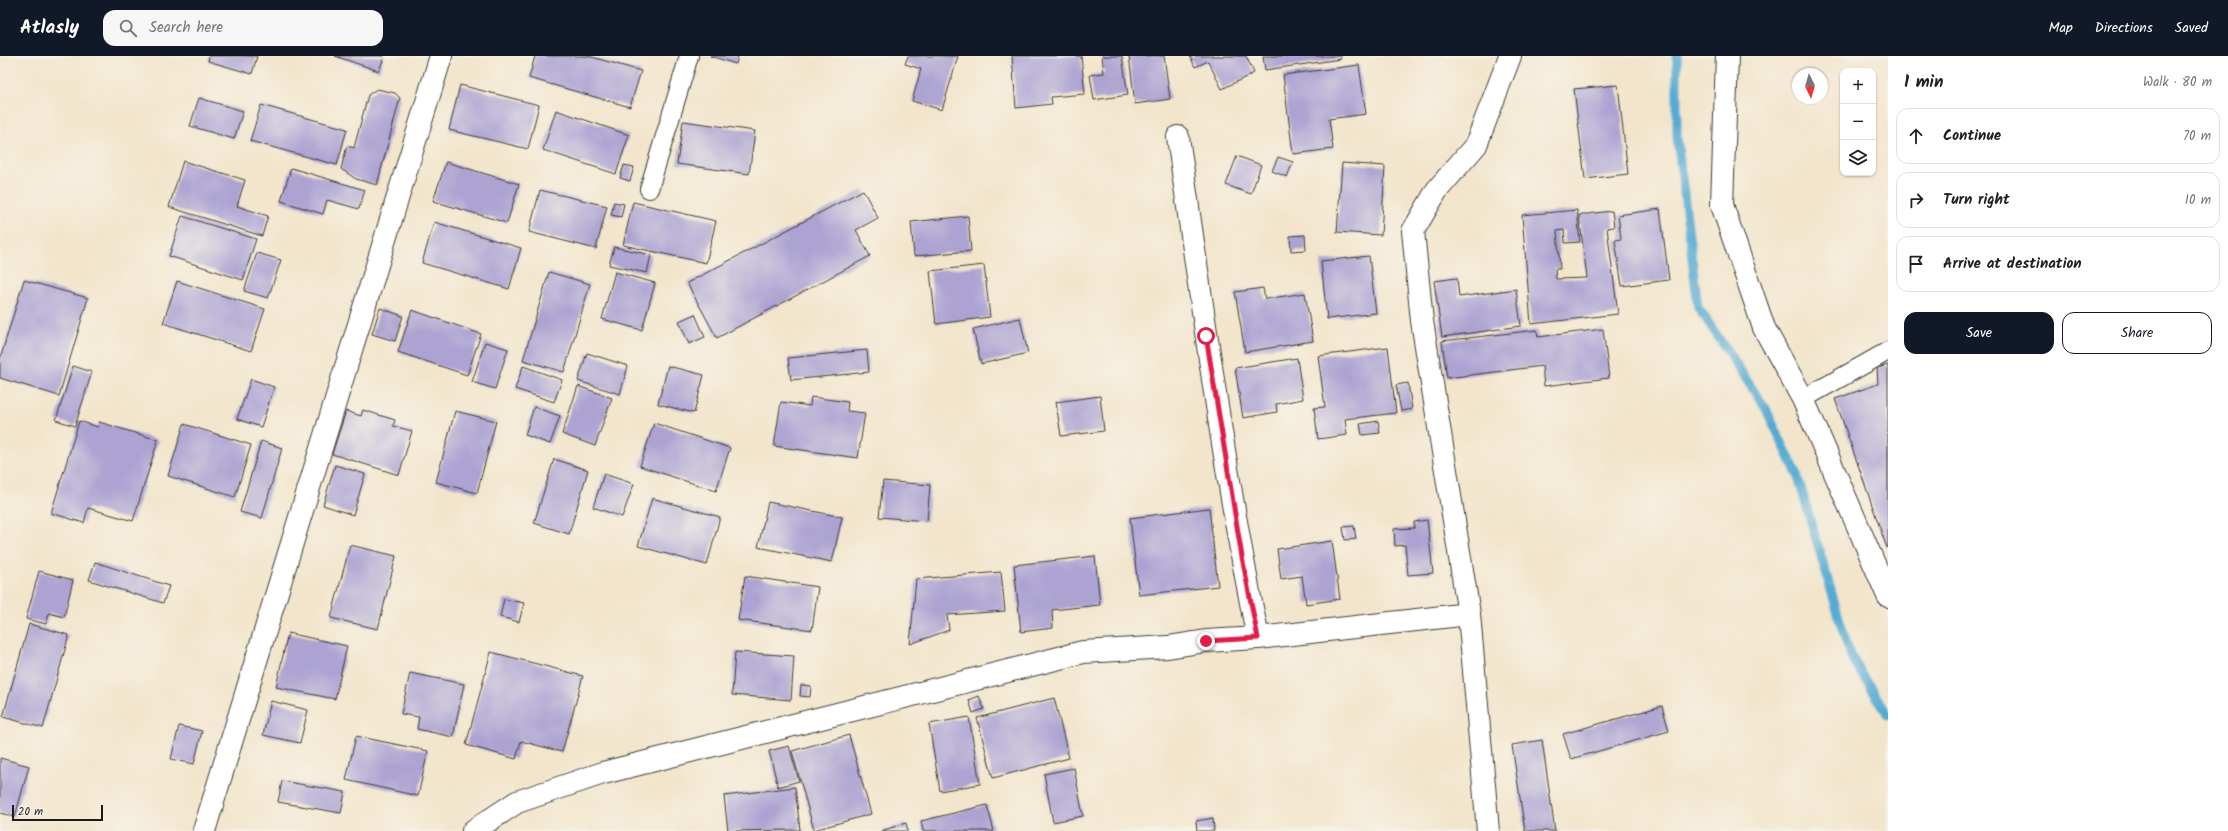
<!DOCTYPE html>
<html lang="en">
<head>
<meta charset="utf-8">
<style>
  :root { --surface:#fff; --page:#f6f6f6; --text:#202124; --muted:#757577; --line:#e0e0e0; --accent:#111827 }
  body { margin:0; font-family:Kalam,sans-serif; background:var(--page); color:var(--text) }
  .controls { position:absolute; right:12px; top:12px; display:grid; overflow:hidden; border-radius:8px; box-shadow:0 1px 3px #0004 }
  .controls button { width:36px; height:36px; display:grid; place-items:center; padding:0; border:0; border-bottom:1px solid var(--line); background:var(--surface); color:var(--text); font:20px sans-serif }
  .compass { position:absolute; left:1792px; top:12px; width:36px; height:36px; border-radius:50%; background:var(--surface); box-shadow:0 1px 3px #0004; rotate:175deg }
  .scale { position:absolute; left:12px; bottom:10px; width:91px; box-sizing:border-box; padding-left:4px; border:2px solid #1c1c1c; border-top:0; font-size:11px; line-height:14px; white-space:nowrap; color:#1c1c1c; -webkit-text-stroke:3px #f7f3e8; paint-order:stroke }
  .stop { position:absolute; width:12px; height:12px; margin:-9px; border:3px solid #e11d48; border-radius:50%; background:#fff }
  .stop.end { background:#e11d48; border-color:#fff; box-shadow:0 1px 4px #0008 }
  .list { margin:0; padding:0; list-style:none }
  h2 { display:flex; justify-content:space-between; align-items:center; height:52px; margin:0; padding:0 16px; font-size:17px }
  h2 small { font-size:13px; font-weight:400; color:var(--muted) }
  .list li { display:grid; grid-template-columns:26px 1fr auto; gap:12px; align-items:center; box-sizing:border-box; height:56px; margin:0 8px 8px; padding:0 8px; border:1px solid var(--line); border-radius:12px }
  .list b { display:block; font-size:15px; white-space:nowrap }
  .list em { font-size:13px; font-style:normal; color:var(--muted) }
  .actions { display:flex; gap:8px; padding:12px 16px }
  .actions a { flex:1; padding:9px 0; border:1px solid var(--accent); border-radius:12px; text-align:center; font-size:14px; color:var(--accent) }
  .actions .main { background:var(--accent); color:#fff }
  .icon { flex:none; width:22px; height:22px; fill:none; stroke:currentColor; stroke-width:2; stroke-linecap:round; stroke-linejoin:round }
  .map { position:relative; flex:none; width:1888px; height:775px; overflow:hidden }
  header { display:flex; align-items:center; gap:24px; box-sizing:border-box; height:56px; padding:0 20px; background:var(--accent); color:#fff }
  header strong { font-size:19px }
  nav { display:flex; gap:22px; margin-inline-start:auto; font-size:14px }
  .search { width:280px; height:36px; background:var(--page); display:flex; align-items:center; gap:10px; box-sizing:border-box; padding:0 14px; border-radius:12px; color:var(--muted); font-size:15px }
  main { display:flex }
  aside { flex:1; background:var(--surface) }
  .map>svg:first-child { display:block }
</style>
</head>
<body>
<header>
<strong>Atlasly</strong>
<div class="search"><svg class="icon" aria-label="search" viewBox="0 0 24 24"><circle cx="10" cy="10" r="6"/><path d="M15 15l6 6"/></svg>Search here</div>
<nav><a>Map</a><a>Directions</a><a>Saved</a></nav>
</header>
<main>
<div class="map">
<svg width="1888" height="775" viewBox="0 0 1888 775">
  <rect width="100%" height="100%" fill="#f7f3e8"/>
  <filter id="ink" filterUnits="userSpaceOnUse"><feTurbulence type="fractalNoise" baseFrequency=".025" numOctaves="2"/><feDisplacementMap in="SourceGraphic" scale="8" xChannelSelector="R" yChannelSelector="G"/><feConvolveMatrix kernelMatrix="1 2 1 2 8 2 1 2 1" color-interpolation-filters="sRGB"/></filter>
  <filter id="wash" filterUnits="userSpaceOnUse"><feTurbulence type="fractalNoise" baseFrequency=".012" numOctaves="4" result="noise"/><feDisplacementMap in="SourceGraphic" scale="16" xChannelSelector="R" yChannelSelector="G"/><feGaussianBlur stdDeviation="0.9" result="paint"/><feColorMatrix in="noise" values="0 0 0 0 0 0 0 0 0 0 0 0 0 0 0 0 0 1.4 0 .05"/><feComposite in="paint" operator="in"/></filter>
  <g filter="url(#wash)">
    <rect width="100%" height="100%" fill="#f2e5cc"/>
    <g fill="none" stroke-linecap="round" stroke-linejoin="round">
      <path stroke="#57abd3" stroke-width="9" d="M1677,0v81l21,170 68,102 31,65 53,181 38,60"/>
    </g>
    <g id="blocks">
      <g fill="#aca3d2">
        <path d="M209,0h48l-5,18 -44,-13z"/>
        <path d="M335,0h47l2,1 -5,14z"/>
        <path d="M535,0h53l53,15 -11,36 -101,-29z"/>
        <path d="M710,0h28l-2,8z"/>
        <path d="M908,0h50l-16,54 -30,-9 9,-32 -16,-5z"/>
        <path d="M1012,0h69l4,38 -34,3 1,7 -36,4z"/>
        <path d="M1102,0h20l6,39 -34,5 -4,-25 14,-2z"/>
        <path d="M1129,0h35l6,43 -35,5z"/>
        <path d="M1190,0h56l8,17 -32,16 -14,-28 -13,6z"/>
        <path d="M1263,0h77l1,3 -76,11z"/>
        <path d="M1359,9l7,49 -37,5 4,30 -40,5 -10,-79z"/>
        <path d="M460,29l79,20 -11,44 -79,-19z"/>
        <path d="M1618,29l10,89 -43,5 -11,-90z"/>
        <path d="M377,33l18,4 5,5 -23,87 -21,-6 -15,-10 6,-23 7,2 14,-53z"/>
        <path d="M199,42l44,13 -9,28 -44,-13z"/>
        <path d="M261,49l86,24 -10,36 -87,-24z"/>
        <path d="M556,54l73,25 -13,39 -73,-24z"/>
        <path d="M683,65l72,10 -6,43 -72,-10z"/>
        <path d="M1237,100l24,9 -10,29 -25,-9z"/>
        <path d="M1278,101l15,5 -6,15 -15,-6z"/>
        <path d="M183,105l62,19 -8,26 31,10 -6,20 -93,-29z"/>
        <path d="M446,106l73,22 -12,39 -74,-22z"/>
        <path d="M1342,107l43,3 -4,69 -44,-3z"/>
        <path d="M624,109l10,2 -4,14 -10,-3z"/>
        <path d="M291,112l74,22 -6,19 -32,-9 -4,14 -42,-13z"/>
        <path d="M540,134l67,16 -11,43 -67,-17z"/>
        <path d="M863,134l15,28 -22,12 14,26 -153,82 -30,-55z"/>
        <path d="M614,146l10,2 -3,13 -10,-2z"/>
        <path d="M633,146l83,19 -10,42 -83,-18z"/>
        <path d="M1660,153l9,71 -47,6 -7,-46 6,-1 -3,-24z"/>
        <path d="M1577,154l3,32 -15,1 -1,-13 -7,1 3,38h-5l1,10 31,-1 -8,-63 33,-4 2,16 -7,1 11,86 -87,10 -9,-109z"/>
        <path d="M182,160l74,23 -13,41 -74,-24z"/>
        <path d="M968,160l3,35 -57,5 -3,-34z"/>
        <path d="M434,166l87,26 -12,41 -87,-26z"/>
        <path d="M1305,179l1,15 -15,1 -1,-15z"/>
        <path d="M614,191l37,8 -4,18 -38,-8z"/>
        <path d="M257,197l24,7 -13,38 -24,-7z"/>
        <path d="M1369,200l7,57 -49,6 -6,-58z"/>
        <path d="M984,209l6,52 -54,7 -6,-53z"/>
        <path d="M549,216l41,12 -26,88 -41,-12z"/>
        <path d="M615,216l40,11 -13,47 -40,-11z"/>
        <path d="M1457,222l2,19 57,-8 5,37 -79,11 -8,-56z"/>
        <path d="M24,224l64,18 -29,98 -59,-18v-19z"/>
        <path d="M177,225l88,28 -14,42 -88,-28z"/>
        <path d="M1263,232l2,11 40,-6 8,48 -68,11 -10,-60z"/>
        <path d="M380,252l23,8 -8,25 -23,-7z"/>
        <path d="M412,254l69,24 -14,41 -69,-23z"/>
        <path d="M695,258l10,23 -16,7 -10,-23z"/>
        <path d="M1020,262l8,35 -47,11 -8,-35z"/>
        <path d="M1603,273l6,49 -65,8 -2,-20 -95,12 -5,-37 95,-11 1,7z"/>
        <path d="M485,286l23,7 -13,40 -23,-7z"/>
        <path d="M1388,291l8,66 -51,6 2,16 -29,4 -4,-31 11,-1 -7,-51z"/>
        <path d="M867,294l2,22 -78,8 -3,-22z"/>
        <path d="M587,297l41,13 -8,28 -42,-13z"/>
        <path d="M1297,302l6,41 -27,5 1,8 -34,6 -8,-50z"/>
        <path d="M1888,309v182l-1,1 -52,-149 43,-15 -1,-16z"/>
        <path d="M73,310l19,6 -17,54 -19,-6z"/>
        <path d="M523,310l39,14 -8,22 -39,-13z"/>
        <path d="M668,310l36,9 -10,38 -36,-9z"/>
        <path d="M251,323l23,8 -13,40 -24,-8z"/>
        <path d="M1408,327l4,26 -11,2 -5,-26z"/>
        <path d="M578,330l34,12 -17,48 -33,-12z"/>
        <path d="M1100,340l4,35 -43,5 -5,-34z"/>
        <path d="M811,341l37,5 -1,9 18,2 -7,45 -84,-12 7,-44 29,4z"/>
        <path d="M534,351l26,9 -10,28 -25,-9z"/>
        <path d="M363,354l32,10 -2,6 19,5 -13,44 -67,-21 14,-43 15,5z"/>
        <path d="M455,355l41,10 -19,72 -41,-11z"/>
        <path d="M79,365l19,6 1,-5 59,18 -25,81 -45,-13 -4,15 -33,-10z"/>
        <path d="M1378,365l2,12 -18,2 -2,-11z"/>
        <path d="M654,367l76,25 -14,43 -76,-25z"/>
        <path d="M184,368l67,21 -16,52 -67,-21z"/>
        <path d="M261,385l21,7 -20,70 -22,-6z"/>
        <path d="M554,403l34,11 -19,64 -35,-11z"/>
        <path d="M335,409l30,9 -12,41 -30,-10z"/>
        <path d="M604,418l30,10 -12,33 -29,-10z"/>
        <path d="M883,425l47,4 -3,36 -48,-4z"/>
        <path d="M652,442l68,19 -13,48 -69,-19z"/>
        <path d="M768,446l74,15 -10,45 -74,-15z"/>
        <path d="M1209,452l9,78 -79,9 -9,-77z"/>
        <path d="M1427,464l6,53 -25,2 -3,-30 -10,1 -1,-17 20,-1v-6z"/>
        <path d="M1354,470l2,13 -11,1 -2,-13z"/>
        <path d="M1332,485l8,58 -34,5 -4,-28 -21,3 -4,-30z"/>
        <path d="M350,489l46,11 -18,73 -47,-11z"/>
        <path d="M1095,500l5,49 -48,5 1,18 -32,4 -7,-67z"/>
        <path d="M95,506l74,24 -6,17 -74,-23z"/>
        <path d="M39,515l34,9 -9,37 -15,-4 -3,11 -20,-5z"/>
        <path d="M1001,516l4,39 -58,4 2,15 -39,14 6,-65z"/>
        <path d="M745,520l73,11 -6,43 -74,-10z"/>
        <path d="M504,543l20,4 -5,19 -19,-5z"/>
        <path d="M29,568l40,11 -26,93 -40,-11z"/>
        <path d="M288,577l59,13 -12,53 -59,-12z"/>
        <path d="M491,596l92,24 -21,76 -41,-11 -5,18 -50,-14z"/>
        <path d="M735,596l59,4 -3,44 -59,-5z"/>
        <path d="M410,617l54,11 -11,53 -36,-8 2,-12 -18,-3z"/>
        <path d="M801,629l10,1 -1,11 -10,-1z"/>
        <path d="M979,640l5,13 -11,4 -4,-13z"/>
        <path d="M1054,642l15,60 -76,20 -16,-60z"/>
        <path d="M271,645l37,9 -8,33 -37,-8z"/>
        <path d="M1662,650l7,25 -98,28 -8,-25z"/>
        <path d="M969,661l11,67 -40,7 -11,-67z"/>
        <path d="M179,670l23,5 -8,33 -23,-5z"/>
        <path d="M849,679l22,79 -57,16 -22,-79z"/>
        <path d="M356,680l72,15 -10,45 -72,-16z"/>
        <path d="M1542,684l13,91h-30l-13,-86z"/>
        <path d="M789,690l10,35 -21,6 -9,-36z"/>
        <path d="M0,702l29,8 -14,51 -15,-4z"/>
        <path d="M1074,712l9,48 -30,6 -9,-48z"/>
        <path d="M282,725l63,11 -4,21 -63,-11z"/>
        <path d="M795,731l5,43 -72,1 -4,-35z"/>
        <path d="M987,749l7,26h-71l-2,-10z"/>
        <path d="M1213,762l1,13h-17l-1,-10z"/>
        <path d="M906,767l2,8h-27z"/>
      </g>
    </g>
  </g>
  <g filter="url(#ink)">
    <use href="#blocks" fill-opacity="0" stroke="#3c3a36" stroke-width="1"/>
    <g fill="none" stroke-linecap="round" stroke-linejoin="round">
      <g stroke="#3c3a36" stroke-width="20">
        <g id="lane">
          <path d="M649,133l40,-133"/>
          <path d="M1803,343l85,-48"/>
        </g>
      </g>
      <g stroke="#3c3a36" stroke-width="24">
        <g id="street">
          <path d="M1727,0l-5,149 42,123 39,71 85,197"/>
          <path d="M1178,81c24,167 46,335 80,501"/>
          <path d="M204,775l237,-775"/>
          <path d="M473,775l44,-29 86,-29 480,-121 85,-5 38,-6 52,-3 211,-24"/>
          <path d="M1488,775l-19,-217 -47,-293 -9,-90 24,-41 39,-45 34,-89"/>
        </g>
      </g>
      <use href="#lane" stroke="#fff" stroke-width="18"/>
      <use href="#street" stroke="#fff" stroke-width="22"/>
    </g>
  </g>
  <g fill="none" stroke-linecap="round" stroke-linejoin="round" filter="url(#ink)">
    <path stroke="#e11d48" stroke-width="5" d="M1206,585l52,-3 -16,-81 -36,-221"/>
  </g>
</svg>
<div class="controls">
<button>+</button>
<button>−</button>
<button><svg class="icon" aria-label="layers" viewBox="0 0 24 24"><path d="M12 4l9 5-9 5-9-5zM3 14l9 5 9-5"/></svg></button>
</div>
<svg class="compass" viewBox="-18 -18 36 36"><path d="M0-13l5 13h-10z" fill="#e53935"/><path d="M0 13l5-13h-10z" fill="#757577"/></svg>
<div class="scale">20 m</div>
<div class="stop" style="left:1206px;top:280px"></div>
<div class="stop end" style="left:1206px;top:585px"></div>
</div>
<aside>
<h2>1 min<small>Walk · 80 m</small></h2>
<ul class="list">
<li><svg class="icon" aria-label="ahead" viewBox="0 0 24 24"><path d="M12 20V5M6 11l6-6 6 6"/></svg><div><b>Continue</b></div><em>70 m</em></li>
<li><svg class="icon" aria-label="right" viewBox="0 0 24 24"><path d="M7 20v-9h11M14 6l5 5-5 5"/></svg><div><b>Turn right</b></div><em>10 m</em></li>
<li><svg class="icon" aria-label="arrive" viewBox="0 0 24 24"><path d="M6 21V4h12l-3 4 3 4H6"/></svg><div><b>Arrive at destination</b></div></li>
</ul>
<div class="actions"><a class="main">Save</a><a>Share</a></div>
</aside>
</main>
</body>
</html>
